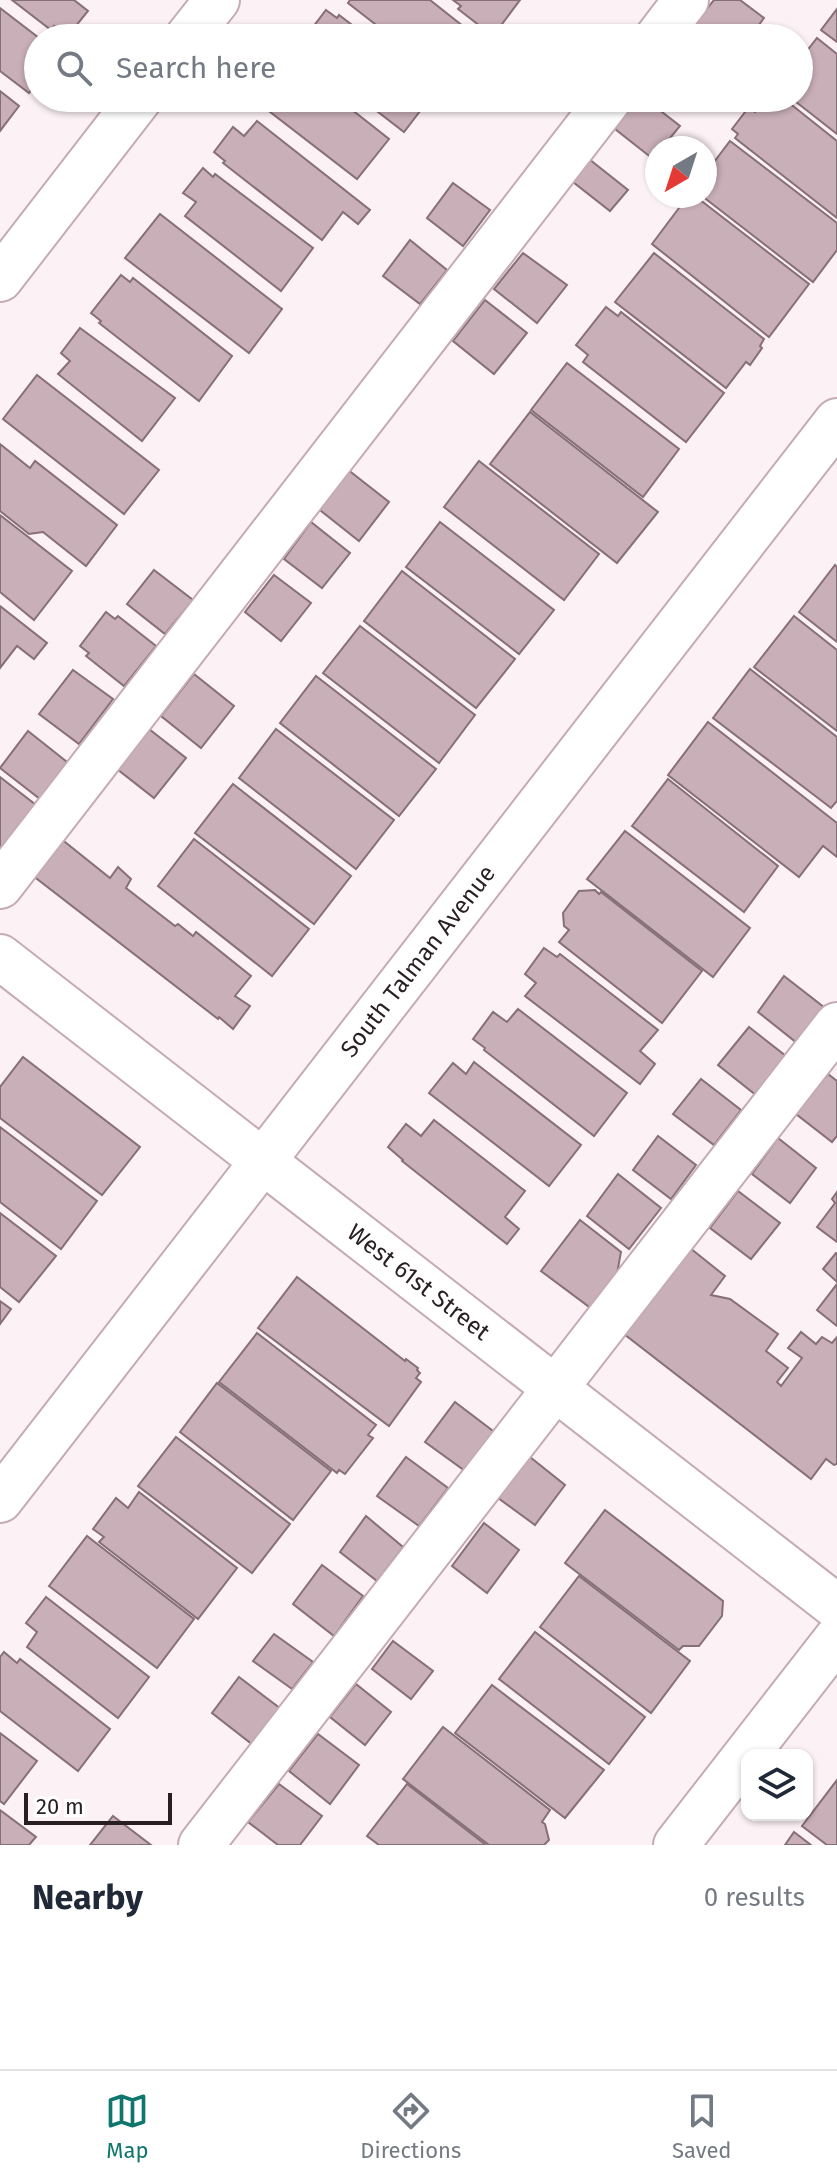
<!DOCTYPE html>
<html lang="en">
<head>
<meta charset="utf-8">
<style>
  :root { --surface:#fff; --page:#f2f2f3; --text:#1f2937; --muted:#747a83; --line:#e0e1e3; --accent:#0f766e }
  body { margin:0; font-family:"Fira Sans",sans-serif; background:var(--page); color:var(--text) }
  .controls { position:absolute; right:24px; bottom:24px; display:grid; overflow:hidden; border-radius:16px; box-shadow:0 2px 6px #0004 }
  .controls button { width:72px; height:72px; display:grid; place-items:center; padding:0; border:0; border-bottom:2px solid var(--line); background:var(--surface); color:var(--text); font:40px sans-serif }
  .compass { position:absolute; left:645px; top:136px; width:72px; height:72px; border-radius:50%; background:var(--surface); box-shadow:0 2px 6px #0004; rotate:219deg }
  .scale { position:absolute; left:24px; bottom:20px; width:148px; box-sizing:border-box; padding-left:8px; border:4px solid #291f22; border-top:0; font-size:22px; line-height:28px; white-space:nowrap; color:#291f22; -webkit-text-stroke:6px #fff; paint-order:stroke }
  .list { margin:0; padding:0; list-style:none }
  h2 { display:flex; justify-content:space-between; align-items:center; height:104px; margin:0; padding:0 32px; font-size:34px }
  h2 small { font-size:26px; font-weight:400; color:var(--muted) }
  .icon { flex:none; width:44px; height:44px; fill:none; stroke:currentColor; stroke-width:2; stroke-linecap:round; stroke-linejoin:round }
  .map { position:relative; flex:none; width:837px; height:1845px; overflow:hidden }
  .search { position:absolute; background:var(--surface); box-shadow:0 2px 6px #0004; left:24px; right:24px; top:24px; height:88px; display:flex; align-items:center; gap:20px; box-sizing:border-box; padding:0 28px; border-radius:44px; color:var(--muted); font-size:30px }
  .sheet { height:224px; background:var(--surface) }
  nav { display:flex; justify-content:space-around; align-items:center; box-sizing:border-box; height:112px; border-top:2px solid var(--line); background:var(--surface); font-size:22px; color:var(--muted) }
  nav a { display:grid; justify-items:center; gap:4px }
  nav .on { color:var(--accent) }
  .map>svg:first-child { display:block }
</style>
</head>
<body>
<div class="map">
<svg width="837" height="1845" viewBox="0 0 837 1845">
  <rect width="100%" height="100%" fill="#fcf1f4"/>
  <g fill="#c9afb7" stroke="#876f77" stroke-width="2">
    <path d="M12,0h62l14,11 -21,26 -13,-11 -3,4z"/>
    <path d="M350,0h80l48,38h-85l-45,-35z"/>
    <path d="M453,0h67l-27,36 -35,-27 3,-3z"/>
    <path d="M714,0h26l24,18 -15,20h-35l-19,-15z"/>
    <path d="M0,8l39,30 -1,13 -3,4 3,2v24l-9,12 -29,-22z"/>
    <path d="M837,9v33l-16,-12z"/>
    <path d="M326,10l11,8 2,-3 30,23h-59l-3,-3z"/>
    <path d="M817,38l20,16v80l-46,-36h8v-37z"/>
    <path d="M0,91l19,15 -19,25z"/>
    <path d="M273,98h64l52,41 -32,40 -92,-71z"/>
    <path d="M360,98h70l-26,34z"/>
    <path d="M638,98h6l36,28 -18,22h-5v7l-4,4 -38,-30z"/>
    <path d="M766,98h17l54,43v77l-102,-80 3,-4 -6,-5 17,-22 6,5z"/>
    <path d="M257,121l113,89 -12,14 -15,-12 -21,28 -99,-77 2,-2 -11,-9 19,-25 11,9z"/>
    <path d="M730,141l107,82v27l-24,32 -111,-86h3v-22z"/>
    <path d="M589,159l39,31 -18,21 -37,-29z"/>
    <path d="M203,168l10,9 2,-3 98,74 -32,43 -96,-75 11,-14 -13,-9z"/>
    <path d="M453,183l37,27 -27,36 -36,-28z"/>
    <path d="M688,196h7l114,88 -40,53 -117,-93z"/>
    <path d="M160,214l122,95 -33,44 -124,-95z"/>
    <path d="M410,240l37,30 -27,34 -37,-28z"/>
    <path d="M523,253l44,32 -30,38 -43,-34z"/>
    <path d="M654,253l110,86 -4,7 2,2 -12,17 -4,-3 -20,26 -111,-86z"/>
    <path d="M121,275l9,7 3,-4 99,78 -33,45 -100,-78 2,-2 -10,-8z"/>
    <path d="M485,300l42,33 -33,41 -41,-33z"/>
    <path d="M606,307l12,9 3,-4 103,81 -38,49 -103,-80 5,-7 -12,-10z"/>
    <path d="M80,328l95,70 -33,43 -84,-67 12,-13 -9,-8z"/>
    <path d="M567,363l112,86 -36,48 -112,-87z"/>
    <path d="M37,375l122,95 -35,44 -121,-95z"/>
    <path d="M530,412l128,100 -41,51 -127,-99z"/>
    <path d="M0,444l30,24 5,-7 82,64 -31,41 -43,-34 -14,2 -29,-23z"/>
    <path d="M479,461l120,93 -35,46 -120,-93z"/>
    <path d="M347,469l42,33 -30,39 -43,-34z"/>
    <path d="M0,515l72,56 -38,49 -34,-28z"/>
    <path d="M311,522l39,31 -28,35 -38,-29z"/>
    <path d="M440,522l114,88 -35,44 -113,-87z"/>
    <path d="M835,565l2,2v75l-38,-30z"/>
    <path d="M154,570l39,30 -28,34 -38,-30z"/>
    <path d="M402,571l113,88 -39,49 -112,-87z"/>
    <path d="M274,575l37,28 -30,38 -36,-29z"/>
    <path d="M0,606l47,37 -13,16 -17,-13 -17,22z"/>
    <path d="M106,612l9,7 3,-3 38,30 -32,40 -38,-30 3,-3 -9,-7z"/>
    <path d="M794,616l43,34v81l-83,-64z"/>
    <path d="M360,626l115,89 -36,48 -116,-90z"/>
    <path d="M750,669l87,68v64l-6,7 -118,-90z"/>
    <path d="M73,670l40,29 -34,45 -40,-30z"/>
    <path d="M194,674l40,32 -33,42 -40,-32z"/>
    <path d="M316,676l120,93 -37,47 -119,-93z"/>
    <path d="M708,722l129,101v34l-14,-11 -24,31 -131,-102z"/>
    <path d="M149,729l37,29 -32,40 -37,-29z"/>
    <path d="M276,729l118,91 -38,49 -117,-91z"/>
    <path d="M28,731l39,31 -27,37 -40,-31z"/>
    <path d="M0,777l36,28 -36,45z"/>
    <path d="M668,779l110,87 -34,46 -112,-86z"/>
    <path d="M233,784l118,92 -37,48 -119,-91z"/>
    <path d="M625,831l125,97 -37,49 -126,-98z"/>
    <path d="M60,838l50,40 8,-11 13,12 -5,9 49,38 3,-2 15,12 3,-4 55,44 -16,20 15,10 -17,23 -14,-12 -1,2 -186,-144z"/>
    <path d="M194,839l115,90 -37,47 -114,-90z"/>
    <path d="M595,890l4,4 2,-2 101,79 -40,52 -103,-81 10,-12 -5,-4 -1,-13 16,-22z"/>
    <path d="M544,948l13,9 3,-3 98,76 -18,21 15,13 -15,20 -115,-88 11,-13 -11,-9z"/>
    <path d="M784,976l41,32 -28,35 -39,-31z"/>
    <path d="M518,1009l109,84 -33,43 -110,-86 1,-2 -12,-9 20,-27 14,10z"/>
    <path d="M749,1027l42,33 -30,39 -43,-34z"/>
    <path d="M23,1057l117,90 -38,48 -102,-77v-31z"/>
    <path d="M474,1062l107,83 -32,41 -120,-93 24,-30 13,11z"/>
    <path d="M828,1074l9,7v55l-5,6 -36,-28z"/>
    <path d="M701,1079l40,31 -27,35 -41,-31z"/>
    <path d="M434,1120l91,71 -20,26 14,12 -12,15 -105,-83 1,-1 -15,-13 18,-23 15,12z"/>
    <path d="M0,1127l97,74 -36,48 -61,-47z"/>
    <path d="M658,1136l38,29 -25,34 -38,-29z"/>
    <path d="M778,1138l38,30 -26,35 -38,-29z"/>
    <path d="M618,1174l43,34 -32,41 -42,-33z"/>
    <path d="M738,1191l42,32 -29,36 -41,-31z"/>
    <path d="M837,1192v50l-20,-15 18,-24 -3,-4z"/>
    <path d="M0,1213l56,43 -37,46 -19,-15z"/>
    <path d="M580,1220l41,32 -5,27 -24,30 -51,-38z"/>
    <path d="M690,1248l35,28 -14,19 19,4 48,35 -12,17 22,17 -11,14 4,4 21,-28 -14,-10 13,-16 15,12 6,-7 10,6 5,-6v127l-3,1 -8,-6 -15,20 -187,-145z"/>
    <path d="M836,1253h1v29l-14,-13z"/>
    <path d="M297,1277l108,84 1,-2 12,9 -1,2 3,3 -4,5 5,4 -32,44 -131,-98z"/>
    <path d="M837,1284v42l-20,-16z"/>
    <path d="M0,1301l11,8 -11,15z"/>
    <path d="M257,1333l119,92 -8,10 5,3 -28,36 -6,-4 -2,3 -118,-91z"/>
    <path d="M217,1383l114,88 -38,49 -113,-88z"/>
    <path d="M455,1402l42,32 -29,39 -43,-31z"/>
    <path d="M176,1437l114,87 -38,49 -114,-87z"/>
    <path d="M525,1453l40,32 -30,40 -41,-30z"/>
    <path d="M406,1457l42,31 -29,38 -42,-30z"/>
    <path d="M139,1492l98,76 -39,51 -99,-77 5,-5 -11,-8 23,-31 12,10z"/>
    <path d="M605,1510l118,91 -1,15 -23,30h-16l-4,4 -114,-87z"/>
    <path d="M366,1516l37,31 -26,34 -37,-29z"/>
    <path d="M484,1523l35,27 -32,43 -35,-27z"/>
    <path d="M87,1536l107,83 -37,49 -108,-82z"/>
    <path d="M322,1565l41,31 -29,40 -41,-32z"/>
    <path d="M579,1576l111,85 -39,52 -111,-86z"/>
    <path d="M46,1597l103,80 -31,41 -91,-71 10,-15 -11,-9z"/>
    <path d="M535,1632l110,85 -36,47 -110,-85z"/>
    <path d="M274,1634l39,28 -21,27 -39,-28z"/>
    <path d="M393,1641l40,30 -22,28 -39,-30z"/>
    <path d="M4,1652l13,11 3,-4 90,70 -32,42 -78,-60v-54z"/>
    <path d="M239,1677l42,32 -28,36 -41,-32z"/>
    <path d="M356,1684l35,28 -26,33 -35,-28z"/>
    <path d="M492,1685l112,85 -39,48 -110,-85z"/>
    <path d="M443,1727l107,83 -8,12 3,2 4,16 -5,5h-55l-86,-66z"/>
    <path d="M0,1733l37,28 -33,43 -4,-3z"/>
    <path d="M318,1734l41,31 -29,39 -41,-33z"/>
    <path d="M837,1780v65h-10l-25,-19z"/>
    <path d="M279,1784l43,32 -22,29h-22l-30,-23z"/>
    <path d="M407,1784l79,61h-107l-12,-9z"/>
    <path d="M0,1810l36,27 -7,8h-29z"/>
    <path d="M113,1816l38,29h-61z"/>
    <path d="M794,1832l17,13h-26z"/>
  </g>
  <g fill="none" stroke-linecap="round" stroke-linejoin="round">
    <g stroke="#c5abb4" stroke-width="48">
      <g id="minor">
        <path d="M187,38l30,-38"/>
        <path d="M657,38l29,-38"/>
        <path d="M0,279l140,-181"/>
        <path d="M0,886l610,-788"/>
        <path id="s1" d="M0,957l837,650"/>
        <path id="s2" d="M0,1500l837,-1079"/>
        <path d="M201,1845l636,-820"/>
        <path d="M676,1845l161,-207"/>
      </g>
    </g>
    <use href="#minor" stroke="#fff" stroke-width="44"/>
  </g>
  <g text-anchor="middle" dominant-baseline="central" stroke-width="8" stroke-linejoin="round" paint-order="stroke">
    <g font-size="24" fill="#291f22" stroke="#fff">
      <text stroke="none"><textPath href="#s2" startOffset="682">South Talman Avenue</textPath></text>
      <text stroke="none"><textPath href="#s1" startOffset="530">West 61st Street</textPath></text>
    </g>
  </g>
</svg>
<div class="controls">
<button><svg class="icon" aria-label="layers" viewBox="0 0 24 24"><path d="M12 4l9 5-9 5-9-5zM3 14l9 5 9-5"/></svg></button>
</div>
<svg class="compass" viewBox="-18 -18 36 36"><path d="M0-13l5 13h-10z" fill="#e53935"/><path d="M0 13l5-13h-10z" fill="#747a83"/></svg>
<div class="scale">20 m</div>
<div class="search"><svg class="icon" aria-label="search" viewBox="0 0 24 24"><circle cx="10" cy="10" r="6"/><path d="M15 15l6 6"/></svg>Search here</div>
</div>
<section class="sheet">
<h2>Nearby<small>0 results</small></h2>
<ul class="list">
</ul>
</section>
<nav>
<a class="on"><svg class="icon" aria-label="map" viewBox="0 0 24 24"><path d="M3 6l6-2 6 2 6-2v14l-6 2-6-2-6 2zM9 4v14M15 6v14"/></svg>Map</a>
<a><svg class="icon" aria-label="directions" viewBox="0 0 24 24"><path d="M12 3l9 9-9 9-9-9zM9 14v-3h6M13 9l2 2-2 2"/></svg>Directions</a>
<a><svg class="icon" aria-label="saved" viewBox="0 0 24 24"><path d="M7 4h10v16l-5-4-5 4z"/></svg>Saved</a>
</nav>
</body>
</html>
